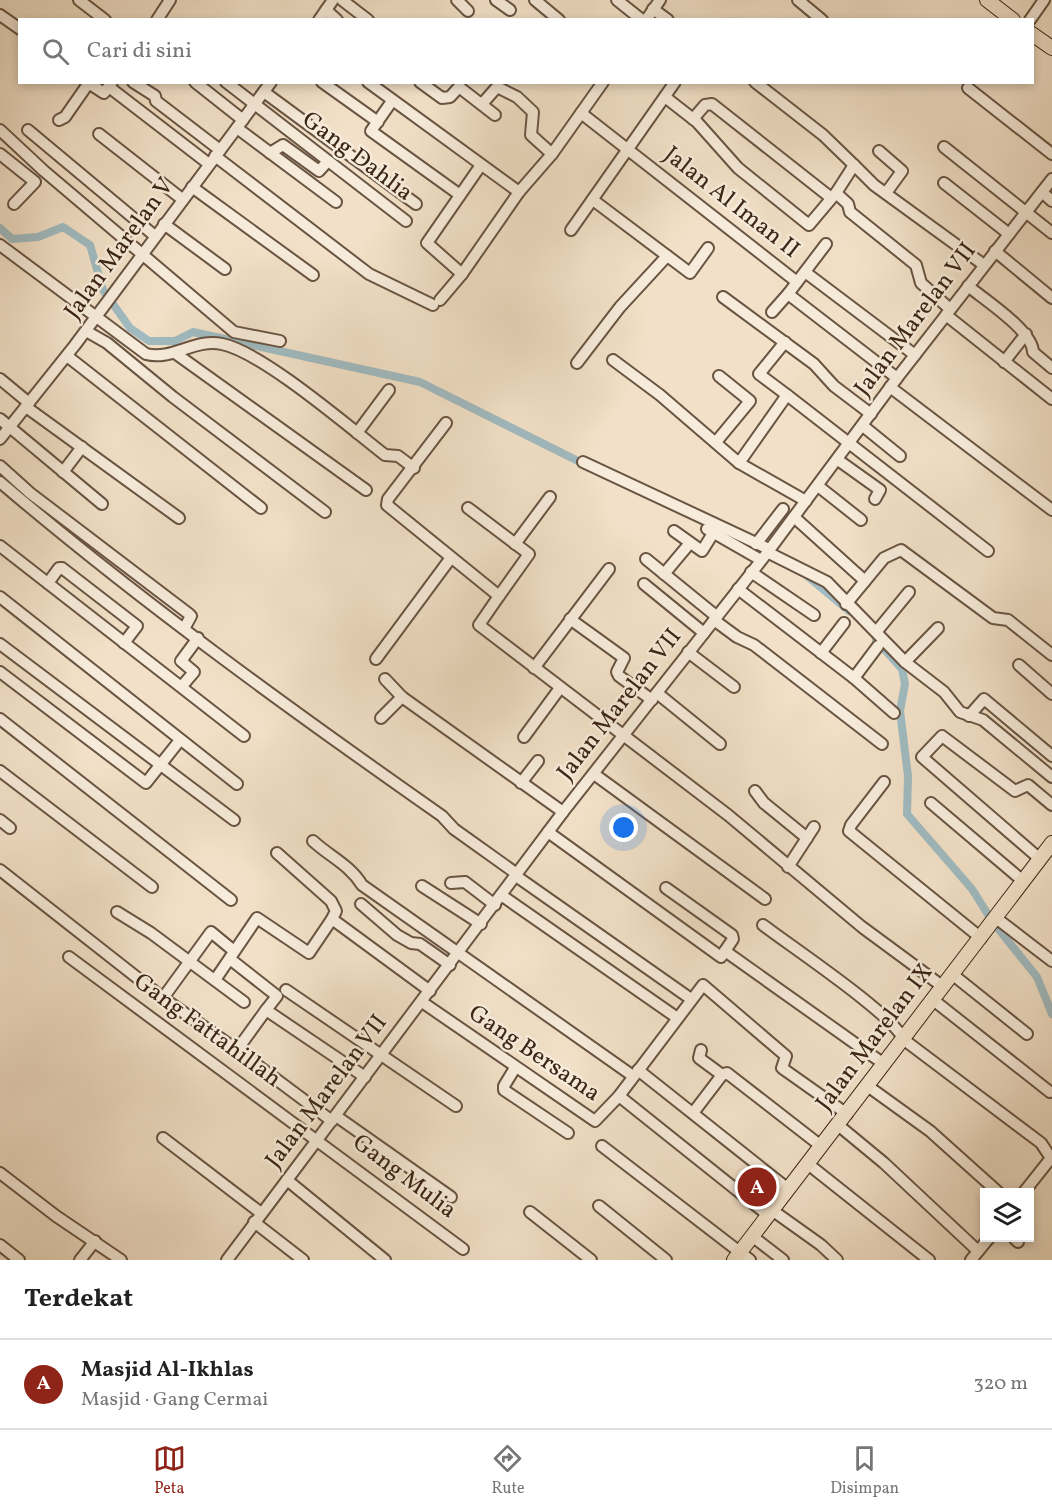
<!DOCTYPE html>
<html lang="id">
<head>
<meta charset="utf-8">
<style>
  :root { --surface:#fff; --page:#f6f6f6; --text:#222; --muted:#767676; --line:#e0e0e0; --accent:#8f2418 }
  body { margin:0; font-family:Vollkorn,serif; background:var(--page); color:var(--text) }
  .controls { position:absolute; right:18px; bottom:18px; display:grid; overflow:hidden; border-radius:0px; box-shadow:0 3px 9px #0003 }
  .controls button { width:54px; height:54px; display:grid; place-items:center; padding:0; border:0; border-bottom:2px solid var(--line); background:var(--surface); color:var(--text); font:30px sans-serif }
  .you { position:absolute; left:624px; top:828px; width:21px; height:21px; margin:-15px; border:4px solid #fff; border-radius:50%; background:#1a73e8; box-shadow:0 0 0 9px #1a73e833 }
  .badge { display:grid; place-items:center; width:39px; height:39px; border-radius:50%; background:var(--accent); color:#fff; font-size:20px; font-weight:700 }
  .pin { position:absolute; translate:-50% -50%; border:3px solid #fff; box-shadow:0 2px 6px #0006 }
  .list { margin:0; padding:0; list-style:none }
  h2 { display:flex; justify-content:space-between; align-items:center; height:78px; margin:0; padding:0 24px; font-size:26px }
  h2 small { font-size:20px; font-weight:400; color:var(--muted) }
  .list li { display:grid; grid-template-columns:39px 1fr auto; gap:18px; align-items:center; box-sizing:border-box; height:90px; padding:0 24px; border-top:2px solid var(--line) }
  .list b { display:block; font-size:22px; white-space:nowrap }
  .list p { margin:0; font-size:20px; white-space:nowrap; color:var(--muted) }
  .list em { font-size:20px; font-style:normal; color:var(--muted) }
  .icon { flex:none; width:33px; height:33px; fill:none; stroke:currentColor; stroke-width:2; stroke-linecap:round; stroke-linejoin:round }
  .map { position:relative; flex:none; width:1052px; height:1260px; overflow:hidden }
  .search { position:absolute; background:var(--surface); box-shadow:0 3px 9px #0003; left:18px; right:18px; top:18px; height:66px; display:flex; align-items:center; gap:15px; box-sizing:border-box; padding:0 21px; border-radius:0px; color:var(--muted); font-size:22px }
  .sheet { height:168px; background:var(--surface) }
  nav { display:flex; justify-content:space-around; align-items:center; box-sizing:border-box; height:84px; border-top:2px solid var(--line); background:var(--surface); font-size:16px; color:var(--muted) }
  nav a { display:grid; justify-items:center; gap:3px }
  nav .on { color:var(--accent) }
  .map>svg:first-child { display:block }
</style>
</head>
<body>
<div class="map">
<svg width="1052" height="1260" viewBox="0 0 1052 1260">
  <rect width="100%" height="100%" fill="#f2e1c8"/>
  <filter id="stains"><feTurbulence type="fractalNoise" baseFrequency=".00333" numOctaves="4"/><feColorMatrix values="0 0 0 0 .2 0 0 0 0 .09 0 0 0 0 .02 0 0 0 .5 -.17"/></filter>
  <radialGradient id="worn" r=".72"><stop offset=".6" stop-color="#630" stop-opacity="0"/><stop offset="1" stop-color="#630" stop-opacity=".3"/></radialGradient>
  <g fill="none" stroke-linecap="round" stroke-linejoin="round">
    <g stroke="#a0bbc1" stroke-width="8">
      <path d="M0,228l12,11 26,-2 25,-10 27,18 13,45 27,38 19,13h26l18,-9 227,50 168,84"/>
      <path d="M728,536l42,21"/>
      <path d="M806,575l43,36"/>
      <path d="M876,640l26,29 3,15 -5,27 8,65 -1,38 65,75 20,32 45,56 15,37"/>
    </g>
    <g stroke="#695442" stroke-width="14">
      <g id="minor">
        <path d="M79,0l26,20"/>
        <path d="M342,0l26,20"/>
        <path d="M457,0l11,11"/>
        <path d="M496,0l14,10"/>
        <path d="M535,0l24,20"/>
        <path d="M617,0l25,20"/>
        <path d="M798,0l24,20"/>
        <path d="M653,9l15,11"/>
        <path d="M326,10l11,10"/>
        <path d="M0,15l20,14"/>
        <path d="M157,20l13,-20"/>
        <path d="M319,20l14,-20"/>
        <path d="M646,20l14,-20"/>
        <path d="M1030,20l14,-20"/>
        <path d="M87,82l17,11 8,-11"/>
        <path d="M133,82l22,14 1,5 64,49"/>
        <path d="M195,82l48,38"/>
        <path d="M226,82l180,139"/>
        <path d="M322,82l56,40"/>
        <path d="M368,82l151,110"/>
        <path d="M420,82l22,16 8,-1 9,-10 36,28"/>
        <path d="M755,82l68,53 31,30"/>
        <path d="M109,87l100,77"/>
        <path d="M968,88l84,66"/>
        <path d="M264,92l152,112"/>
        <path d="M665,97l32,25 41,46 71,57 27,-32 18,-28 20,20 110,80"/>
        <path d="M392,101l-21,30 89,64"/>
        <path d="M482,104l15,-17 20,10 16,15 -2,23 21,19"/>
        <path d="M581,113l216,169"/>
        <path d="M693,119l12,-14 7,-1 118,93"/>
        <path d="M59,120l6,-3 23,-33"/>
        <path d="M237,128l99,74"/>
        <path d="M0,130l44,41 190,161 46,9"/>
        <path d="M28,130l127,106"/>
        <path d="M99,134l83,65"/>
        <path d="M944,147l108,86"/>
        <path d="M879,151l23,20 -16,22"/>
        <path d="M270,153l13,-8 36,26 9,-10"/>
        <path d="M0,154l35,28 -21,22"/>
        <path d="M215,156l154,118 64,31"/>
        <path d="M944,183l65,51"/>
        <path d="M192,187l121,88"/>
        <path d="M1042,192l10,9"/>
        <path d="M836,193l12,11 2,8 66,53 5,18 29,26"/>
        <path d="M593,200l97,73 18,-25"/>
        <path d="M164,224l61,45"/>
        <path d="M571,230l104,-148"/>
        <path d="M826,244l-38,50 109,84"/>
        <path d="M0,245l146,109c26,7 49,-16 76,-10 40,8 127,83 163,111l13,1 16,12"/>
        <path d="M995,251l57,47"/>
        <path d="M805,272l110,83"/>
        <path d="M462,274l-35,-31 54,-78"/>
        <path d="M968,286c17,14 65,45 65,66l19,16"/>
        <path d="M723,297l91,67 20,22 37,28"/>
        <path d="M440,300l22,-26 57,-82 33,-38 51,-72"/>
        <path d="M772,312l16,-18"/>
        <path d="M946,315l106,84"/>
        <path d="M86,331l21,12 66,54 152,115"/>
        <path d="M785,342l-26,32 28,21"/>
        <path d="M175,353l191,137"/>
        <path d="M67,356l194,152"/>
        <path d="M613,360l47,35 79,68 67,38"/>
        <path d="M1004,362l22,-28"/>
        <path d="M577,363l43,-56 47,-51"/>
        <path d="M0,379l29,24"/>
        <path d="M890,387l162,123"/>
        <path d="M26,407l153,111"/>
        <path d="M0,419l102,85"/>
        <path d="M446,423l-58,76 -1,6 112,91 -20,29 249,190 134,112 80,59"/>
        <path d="M863,426l37,30"/>
        <path d="M357,433l32,-43"/>
        <path d="M0,439l75,-94 196,-263"/>
        <path d="M716,442l34,-41 -31,-25"/>
        <path d="M838,460l42,30 -5,9"/>
        <path d="M583,462l186,87"/>
        <path d="M739,463l48,-68 201,156"/>
        <path d="M0,466l30,27 159,121 2,2 -6,11"/>
        <path d="M63,472l19,-25"/>
        <path d="M0,482c141,120 291,228 442,334l12,13 63,45"/>
        <path d="M818,486l43,34"/>
        <path d="M468,508l61,46 -30,42"/>
        <path d="M794,517l71,64"/>
        <path d="M707,529l54,31"/>
        <path d="M674,531l28,20 15,-24"/>
        <path d="M515,544l35,-47"/>
        <path d="M756,544l27,-35"/>
        <path d="M0,546l244,190"/>
        <path d="M767,552l60,30 78,80 39,30 16,20 23,8 69,57"/>
        <path d="M646,559l70,57"/>
        <path d="M751,572l63,43"/>
        <path d="M664,574l26,-31"/>
        <path d="M48,583l11,-15h3l75,58 -13,17"/>
        <path d="M644,584l60,49"/>
        <path d="M738,589l116,89 40,35"/>
        <path d="M0,597c79,62 158,124 237,187"/>
        <path d="M846,604l38,-46 17,-8 92,68 15,2 44,35"/>
        <path d="M570,619l54,39 -7,14 2,4 33,24"/>
        <path d="M714,620l23,17 17,8 128,99"/>
        <path d="M877,631l32,-39"/>
        <path d="M0,644l234,176"/>
        <path d="M688,652l46,35"/>
        <path d="M821,653l23,-30"/>
        <path d="M376,659l74,-100"/>
        <path d="M905,662l33,-34"/>
        <path d="M1019,665l33,29"/>
        <path d="M534,668l75,-99"/>
        <path d="M0,672l146,111 34,-43"/>
        <path d="M854,678l24,-32"/>
        <path d="M385,679l17,18"/>
        <path d="M182,686l12,-14 -13,-11 17,-23"/>
        <path d="M657,693l63,51"/>
        <path d="M969,716l15,-17 68,57"/>
        <path d="M381,718l21,-21 161,115"/>
        <path d="M0,719l231,181"/>
        <path d="M524,737l36,-49"/>
        <path d="M0,771l152,116"/>
        <path d="M594,774l171,125"/>
        <path d="M884,782l-33,43 -2,6 132,107"/>
        <path d="M521,783l17,-22"/>
        <path d="M755,791l9,12 43,35"/>
        <path d="M931,803l92,78"/>
        <path d="M0,820l10,8"/>
        <path d="M548,832l173,125 12,-18 -1,-4 -66,-47"/>
        <path d="M313,841c16,15 37,24 49,44l271,191"/>
        <path d="M277,853l54,48 5,10 -4,8 98,72"/>
        <path d="M1040,859l-118,-102 20,-21 73,55 13,-6 24,20"/>
        <path d="M788,867l26,-40"/>
        <path d="M0,870l163,128 48,-66 23,19"/>
        <path d="M516,876l175,123"/>
        <path d="M451,883l14,-1 30,23"/>
        <path d="M422,886l59,38"/>
        <path d="M501,895l175,122"/>
        <path d="M361,904l36,31 14,8 9,1 30,21"/>
        <path d="M117,912l34,21 93,69"/>
        <path d="M996,918l56,43"/>
        <path d="M763,925c26,20 131,90 140,114l138,104 10,15 -27,34"/>
        <path d="M725,951l159,113"/>
        <path d="M69,957l394,292"/>
        <path d="M230,959l47,37 -11,14 99,67"/>
        <path d="M952,974l75,60"/>
        <path d="M215,980l42,-62 52,35 23,-34"/>
        <path d="M286,990l170,116"/>
        <path d="M163,998l74,52 95,71"/>
        <path d="M932,999l118,93"/>
        <path d="M422,1002l173,119 24,-25 84,-111 83,71 -4,12 65,46"/>
        <path d="M237,1050l29,-40"/>
        <path d="M701,1050l-2,8 23,17 5,-2 94,73"/>
        <path d="M515,1068l-11,18v4l64,43"/>
        <path d="M638,1070l150,119"/>
        <path d="M869,1087l61,44 68,61"/>
        <path d="M619,1096l149,119"/>
        <path d="M693,1113l29,-38"/>
        <path d="M336,1116l115,81"/>
        <path d="M838,1125l46,38 94,88"/>
        <path d="M163,1138l98,75"/>
        <path d="M602,1146l148,114"/>
        <path d="M808,1164l121,96"/>
        <path d="M0,1173l56,43 65,44"/>
        <path d="M287,1180l98,80"/>
        <path d="M599,1206l67,54"/>
        <path d="M772,1210l49,35 16,15"/>
        <path d="M530,1212l61,48"/>
        <path d="M254,1222l49,38"/>
        <path d="M752,1236l31,24"/>
        <path d="M1014,1238l4,4"/>
        <path d="M0,1245l19,15"/>
        <path d="M80,1260l15,-19"/>
        <path d="M227,1260l336,-448 204,-259 130,-175 155,-199"/>
        <path d="M971,1260l18,-22"/>
      </g>
    </g>
    <g stroke="#3b2515" stroke-width="16">
      <g id="major">
        <path d="M987,0l26,20"/>
        <path d="M1032,34l20,14"/>
        <path d="M734,1260l318,-417"/>
      </g>
    </g>
    <use href="#minor" stroke="#f7ecdb" stroke-width="10"/>
    <use href="#major" stroke="#f2e1c8" stroke-width="14"/>
  </g>
  <g text-anchor="middle" dominant-baseline="central" stroke-width="5" stroke-linejoin="round" paint-order="stroke">
    <g font-size="24" fill="#3b2515" stroke="#f7ecdb">
      <text transform="translate(357 157) rotate(37)">Gang Dahlia</text>
      <text transform="translate(731 203) rotate(38)">Jalan Al Iman II</text>
      <text transform="translate(120 249) rotate(-54)">Jalan Marelan V</text>
      <text transform="translate(916 320) rotate(-53)">Jalan Marelan VII</text>
      <text transform="translate(620 705) rotate(-52)">Jalan Marelan VII</text>
      <text transform="translate(207 1031) rotate(36)">Gang Fattahillah</text>
      <text transform="translate(875 1038) rotate(-53)">Jalan Marelan IX</text>
      <text transform="translate(534 1054) rotate(34)">Gang Bersama</text>
      <text transform="translate(327 1092) rotate(-53)">Jalan Marelan VII</text>
      <text transform="translate(404 1177) rotate(37)">Gang Mulia</text>
    </g>
  </g>
  <rect width="100%" height="100%" filter="url(#stains)"/>
  <rect width="100%" height="100%" fill="url(#worn)"/>
</svg>
<div class="controls">
<button><svg class="icon" aria-label="layers" viewBox="0 0 24 24"><path d="M12 4l9 5-9 5-9-5zM3 14l9 5 9-5"/></svg></button>
</div>
<div class="you"></div>
<div class="pin badge" style="left:757px;top:1187px">A</div>
<div class="search"><svg class="icon" aria-label="search" viewBox="0 0 24 24"><circle cx="10" cy="10" r="6"/><path d="M15 15l6 6"/></svg>Cari di sini</div>
</div>
<section class="sheet">
<h2>Terdekat<small></small></h2>
<ul class="list">
<li><span class="badge">A</span><div><b>Masjid Al-Ikhlas</b><p>Masjid · Gang Cermai</p></div><em>320 m</em></li>
</ul>
</section>
<nav>
<a class="on"><svg class="icon" aria-label="map" viewBox="0 0 24 24"><path d="M3 6l6-2 6 2 6-2v14l-6 2-6-2-6 2zM9 4v14M15 6v14"/></svg>Peta</a>
<a><svg class="icon" aria-label="directions" viewBox="0 0 24 24"><path d="M12 3l9 9-9 9-9-9zM9 14v-3h6M13 9l2 2-2 2"/></svg>Rute</a>
<a><svg class="icon" aria-label="saved" viewBox="0 0 24 24"><path d="M7 4h10v16l-5-4-5 4z"/></svg>Disimpan</a>
</nav>
</body>
</html>
